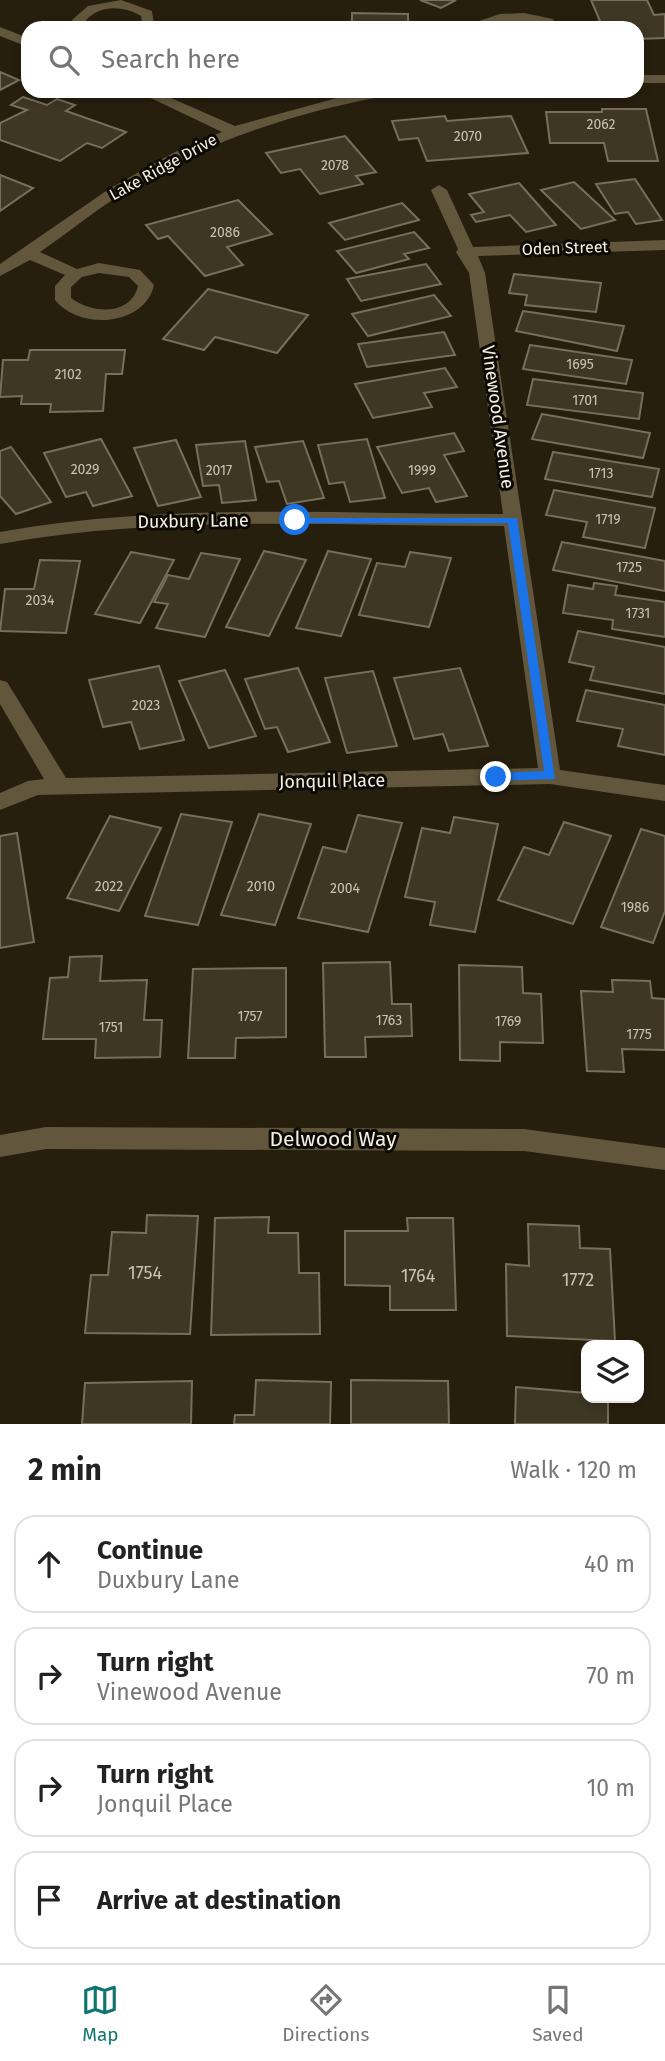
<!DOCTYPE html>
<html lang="en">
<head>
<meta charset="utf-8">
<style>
  :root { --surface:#fff; --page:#f6f6f6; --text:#222; --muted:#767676; --line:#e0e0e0; --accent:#0f766e }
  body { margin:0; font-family:"Fira Sans",sans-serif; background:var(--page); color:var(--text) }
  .controls { position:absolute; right:21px; bottom:21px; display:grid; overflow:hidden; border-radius:14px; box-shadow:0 4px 10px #0003 }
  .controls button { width:63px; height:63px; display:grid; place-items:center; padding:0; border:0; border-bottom:2px solid var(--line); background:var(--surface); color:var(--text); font:35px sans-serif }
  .stop { position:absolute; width:21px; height:21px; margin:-16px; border:5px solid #1a73e8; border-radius:50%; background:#fff }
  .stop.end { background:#1a73e8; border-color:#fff; box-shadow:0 2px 7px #0008 }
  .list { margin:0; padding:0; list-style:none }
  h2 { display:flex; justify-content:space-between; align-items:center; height:91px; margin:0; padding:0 28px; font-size:30px }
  h2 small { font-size:23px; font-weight:400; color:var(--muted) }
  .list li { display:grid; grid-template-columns:46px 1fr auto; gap:21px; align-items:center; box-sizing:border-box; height:98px; margin:0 14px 14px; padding:0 14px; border:2px solid var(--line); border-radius:21px }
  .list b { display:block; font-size:26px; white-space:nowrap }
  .list p { margin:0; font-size:23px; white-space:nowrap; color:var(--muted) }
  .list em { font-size:23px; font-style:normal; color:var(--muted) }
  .icon { flex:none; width:38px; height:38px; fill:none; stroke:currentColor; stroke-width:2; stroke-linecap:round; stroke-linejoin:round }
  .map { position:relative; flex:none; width:665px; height:1424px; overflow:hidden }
  .search { position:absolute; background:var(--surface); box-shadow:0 4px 10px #0003; left:21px; right:21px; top:21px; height:77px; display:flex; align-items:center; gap:18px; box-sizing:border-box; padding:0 24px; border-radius:21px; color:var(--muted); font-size:26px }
  .sheet { height:539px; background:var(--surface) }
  nav { display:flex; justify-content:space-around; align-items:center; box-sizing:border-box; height:98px; border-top:2px solid var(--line); background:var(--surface); font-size:19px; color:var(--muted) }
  nav a { display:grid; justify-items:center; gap:4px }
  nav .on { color:var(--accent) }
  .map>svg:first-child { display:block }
</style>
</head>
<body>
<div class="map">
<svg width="665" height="1424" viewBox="0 0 665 1424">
  <rect width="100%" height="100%" fill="#271f0e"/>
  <g fill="#3e3724" stroke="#776f5b" stroke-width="2">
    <path d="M420,0h36l-15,8z"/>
    <path d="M591,0h56l7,15 11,-1v24l-28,1v-11h-39l-2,-6 4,-1z"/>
    <path d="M352,13l56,1v14h-56z"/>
    <path d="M0,72l19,8 -19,10z"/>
    <path d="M23,97l24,8 10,-6 18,6 -9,6 60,21 -24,16 -15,-5 -27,18 -60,-21v-17l27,-13 -16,-5z"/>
    <path d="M602,109h44l12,52h-50l-4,-18h-54l-4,-31h56z"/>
    <path d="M445,116l2,5 64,-5 17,37 -101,8 -9,-23 -19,2 -7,-19z"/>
    <path d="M345,136l31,36 -20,4 7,8 -43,10 -20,-25 -19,4 -15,-20z"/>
    <path d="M0,175l33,13 -33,23z"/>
    <path d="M635,179l27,41 -26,4 -8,-12 -13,2 -19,-30z"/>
    <path d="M574,182l41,38 -34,9 -40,-39z"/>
    <path d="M519,183l37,42 -30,7 -16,-17 -34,7 -5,-7 13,-3 -15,-18z"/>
    <path d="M238,200l34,34 -45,13 16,18 -38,11 -37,-40 -10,3 -12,-14z"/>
    <path d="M402,203l17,17 -74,20 -16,-17z"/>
    <path d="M414,232l15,16 -25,6 5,5 -53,14 -19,-22z"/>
    <path d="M426,264l15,20 -80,17 -14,-22z"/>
    <path d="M514,274l87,9 -5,29 -71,-7 2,-10 -18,-2z"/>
    <path d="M208,289l100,26 -31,38 -62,-16 -11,13 -41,-11z"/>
    <path d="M434,295l17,21 -83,20 -16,-22z"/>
    <path d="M523,311l101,15 -7,25 -101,-20z"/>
    <path d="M444,332l11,23 -88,12 -9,-23z"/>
    <path d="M530,345l102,15 -6,24 -103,-15z"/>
    <path d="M30,350h95l-3,24h-16l-3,37 -53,1 1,-8h-30l1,-8 -22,1 3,-37h25z"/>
    <path d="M445,368l12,19 -33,6 8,14 -59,11 -18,-34z"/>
    <path d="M533,379l110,14 -4,26 -112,-14z"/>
    <path d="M542,414l108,19 -7,25 -111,-19z"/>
    <path d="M454,433l10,18 -20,4 23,41 -31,6 -7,-14 -27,5 -25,-46z"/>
    <path d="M101,439l31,57 -39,10 -7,-14 -20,5 -22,-44z"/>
    <path d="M367,439l18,59 -35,4 -6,-20 -15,2 -11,-39z"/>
    <path d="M176,440l25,57 -43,9 -24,-58z"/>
    <path d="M245,441l11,59 -34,3 -3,-18 -16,1 -7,-41z"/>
    <path d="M303,441l21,57 -37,6 -8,-23 -12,1 -12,-35z"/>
    <path d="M11,447l40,55 -35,12 -16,-18v-45z"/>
    <path d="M553,452l106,17 -7,28 -107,-18z"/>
    <path d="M554,490l101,18 -10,40 -62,-11 4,-15 -41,-7z"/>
    <path d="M562,542l103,19v30l-112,-21z"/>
    <path d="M264,551l42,9 -37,76 -43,-9z"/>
    <path d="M328,551l43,8 -30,77 -45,-8z"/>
    <path d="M131,552l43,8 -34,63 -45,-9z"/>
    <path d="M410,552l41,6 -22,69 -70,-12 18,-52 28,4z"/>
    <path d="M201,553l39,6 -35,78 -49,-9 12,-24 -14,-2 14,-27 21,4z"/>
    <path d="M40,560l40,1 -14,72 -66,-2 5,-42h29z"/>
    <path d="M594,583l23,3 -2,9 50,7v35l-53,-8 1,-9 -50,-7 5,-28 25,4z"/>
    <path d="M578,631l87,16v47l-75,-14 4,-13 -25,-5z"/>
    <path d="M159,666l25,74 -44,9 -9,-27 -28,5 -14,-47z"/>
    <path d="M298,668l32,74 -42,10 -11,-25 -12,2 -20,-50z"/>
    <path d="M460,668l28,78 -39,5 -6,-17 -29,5 -20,-61z"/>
    <path d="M225,670l31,66 -47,12 -30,-67z"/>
    <path d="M373,671l24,75 -50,7 -22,-75z"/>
    <path d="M586,690l79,15v50l-47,-9 5,-17 -46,-8z"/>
    <path d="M181,814l51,8 -34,103 -53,-9z"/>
    <path d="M259,814l52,10 -36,101 -54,-10z"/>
    <path d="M358,815l44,8 -34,109 -70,-14 25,-71 23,5z"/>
    <path d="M110,816l51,12 -42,83 -52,-13z"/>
    <path d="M454,817l44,7 -23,108 -45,-7 5,-23 -30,-5 17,-69 28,5z"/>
    <path d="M564,822l47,14 -38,88 -75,-24 26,-53 25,8z"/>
    <path d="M641,829l24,7v75l-12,32 -52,-16z"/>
    <path d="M17,833l17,109 -34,6v-112z"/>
    <path d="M102,956l-2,25 47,-1 -3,40h18l-2,37 -65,1 1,-19h-53l7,-61 18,-1 2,-20z"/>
    <path d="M390,962l2,42h19l1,32 -47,1 1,20h-41l-2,-94z"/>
    <path d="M459,965l63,2 1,26 18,1 2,49 -43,-1v19l-40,-1z"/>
    <path d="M286,968v69l-50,1 -1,20h-47l5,-89z"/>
    <path d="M612,980l38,1 2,17 13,1v51l-43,-1 2,23 -37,-1 -6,-80 32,1z"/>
    <path d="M147,1215l51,1 -8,118 -105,-1 6,-58h17l4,-43 34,1z"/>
    <path d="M269,1217l-1,16h30l1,40h20l1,61 -109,1 4,-117z"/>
    <path d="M407,1218h46l3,92h-66v-24l-45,-1v-54h63z"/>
    <path d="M528,1224l51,2 1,22 30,1 5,92 -108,-5 -1,-72 23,2z"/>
    <path d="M256,1380l75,2 -1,42h-96l1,-9h19z"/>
    <path d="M351,1380l97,1 1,43h-98z"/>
    <path d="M192,1381l-1,43h-109l3,-41z"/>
    <path d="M516,1387l70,6v5h22v26h-93z"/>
  </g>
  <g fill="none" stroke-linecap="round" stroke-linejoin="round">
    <g fill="#62573d" fill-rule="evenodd">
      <path d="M121,0l31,11 2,15 -17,2 5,-6 -1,-6c-18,-11 -41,-11 -55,4l3,8h-14l-3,-8 16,-14z"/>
      <path d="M524,13l29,6 5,9 -42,-7 -26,7h-14l3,-7 21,-7z"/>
      <path d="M0,27l28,11v9l-28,-11z"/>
      <rect x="637" y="75" width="28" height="8"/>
      <path d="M136,91h19l80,35 120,-33 43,-2 -7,4c-97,17 -190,48 -273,101 -27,18 -52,38 -78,56l37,17 22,-6 41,7 14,15c-9,41 -74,46 -99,15v-14l10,-11 -35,-15 -30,16v-12l109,-75 64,-36 49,-21zM99,273l30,4 9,9c-7,30 -46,28 -67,12v-11l11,-10z"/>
      <path d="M439,185l8,5 26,57 192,-7v10l-187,6 7,17 75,497 105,15v16l-115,-17 -512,11 -38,15v-17l28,-12 16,-2 -44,-75v-24l7,2 59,96 472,-10 -34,-242c-167,0 -339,-12 -504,18v-12c165,-30 336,-18 503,-18l-34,-241 -13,-21 2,-3 -27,-59z"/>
      <path d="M46,1127l478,2 141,19v22l-141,-19 -478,-2 -46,8v-22z"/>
    </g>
  </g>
  <path fill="#1a73e8" d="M291,518h226l38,261 -59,2 -6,-4 6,-4 48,-2 -36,-248h-213l-4,-1z"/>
  <g text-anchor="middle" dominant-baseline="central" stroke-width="6" stroke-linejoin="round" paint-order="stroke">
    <g font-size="14" fill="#c7c2b5">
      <text x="601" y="124">2062</text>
      <text x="468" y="136">2070</text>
      <text x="335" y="165">2078</text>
      <text x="225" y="232">2086</text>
      <text x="580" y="364">1695</text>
      <text x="68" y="374">2102</text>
      <text x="585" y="400">1701</text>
      <text x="85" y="469">2029</text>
      <text x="219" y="470">2017</text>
      <text x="422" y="470">1999</text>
      <text x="601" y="473">1713</text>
      <text x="608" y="519">1719</text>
      <text x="629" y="567">1725</text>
      <text x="40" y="600">2034</text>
      <text x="638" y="613">1731</text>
      <text x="146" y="705">2023</text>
      <text x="109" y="886">2022</text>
      <text x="261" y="886">2010</text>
      <text x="345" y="888">2004</text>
      <text x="635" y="907">1986</text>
      <text x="250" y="1016">1757</text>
      <text x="389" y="1020">1763</text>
      <text x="508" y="1021">1769</text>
      <text x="111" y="1027">1751</text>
      <text x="639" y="1034">1775</text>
    </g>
    <g font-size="16" fill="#f5f0e5" stroke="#0d0a04">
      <text transform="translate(163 167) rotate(-29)">Lake Ridge Drive</text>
      <text transform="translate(565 248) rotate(-2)">Oden Street</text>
    </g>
    <g font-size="18" fill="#f5f0e5" stroke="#0d0a04">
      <text transform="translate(498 417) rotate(82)">Vinewood Avenue</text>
      <text transform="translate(193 521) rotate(-1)">Duxbury Lane</text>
      <text transform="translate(332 781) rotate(-1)">Jonquil Place</text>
    </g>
    <g font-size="18" fill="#c7c2b5">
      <text x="145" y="1273">1754</text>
      <text x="418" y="1276">1764</text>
      <text x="578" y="1280">1772</text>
    </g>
    <g font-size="21" fill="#f5f0e5" stroke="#0d0a04">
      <text x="333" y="1139">Delwood Way</text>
    </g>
  </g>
</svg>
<div class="controls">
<button><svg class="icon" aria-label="layers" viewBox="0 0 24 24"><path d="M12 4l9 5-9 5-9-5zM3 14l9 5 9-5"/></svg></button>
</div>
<div class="stop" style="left:295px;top:520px"></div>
<div class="stop end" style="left:496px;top:777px"></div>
<div class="search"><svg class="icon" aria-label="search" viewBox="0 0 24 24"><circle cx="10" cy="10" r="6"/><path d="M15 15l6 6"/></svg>Search here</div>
</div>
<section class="sheet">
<h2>2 min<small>Walk · 120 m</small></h2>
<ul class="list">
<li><svg class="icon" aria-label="ahead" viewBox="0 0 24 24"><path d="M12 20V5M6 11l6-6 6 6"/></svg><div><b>Continue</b><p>Duxbury Lane</p></div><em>40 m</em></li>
<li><svg class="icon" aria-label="right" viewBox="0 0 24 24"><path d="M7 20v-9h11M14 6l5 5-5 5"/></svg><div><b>Turn right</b><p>Vinewood Avenue</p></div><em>70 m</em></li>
<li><svg class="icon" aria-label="right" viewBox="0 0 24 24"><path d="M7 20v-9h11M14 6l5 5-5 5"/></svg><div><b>Turn right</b><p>Jonquil Place</p></div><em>10 m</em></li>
<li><svg class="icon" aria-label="arrive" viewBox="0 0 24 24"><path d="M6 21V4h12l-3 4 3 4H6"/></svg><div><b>Arrive at destination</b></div></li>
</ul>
</section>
<nav>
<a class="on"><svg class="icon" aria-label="map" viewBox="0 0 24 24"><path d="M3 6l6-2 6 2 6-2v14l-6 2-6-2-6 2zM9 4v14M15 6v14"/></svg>Map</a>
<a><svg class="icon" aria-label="directions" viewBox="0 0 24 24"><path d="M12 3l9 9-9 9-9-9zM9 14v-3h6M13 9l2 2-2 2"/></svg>Directions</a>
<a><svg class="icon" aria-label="saved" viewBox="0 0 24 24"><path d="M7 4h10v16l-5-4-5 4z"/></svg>Saved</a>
</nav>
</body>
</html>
